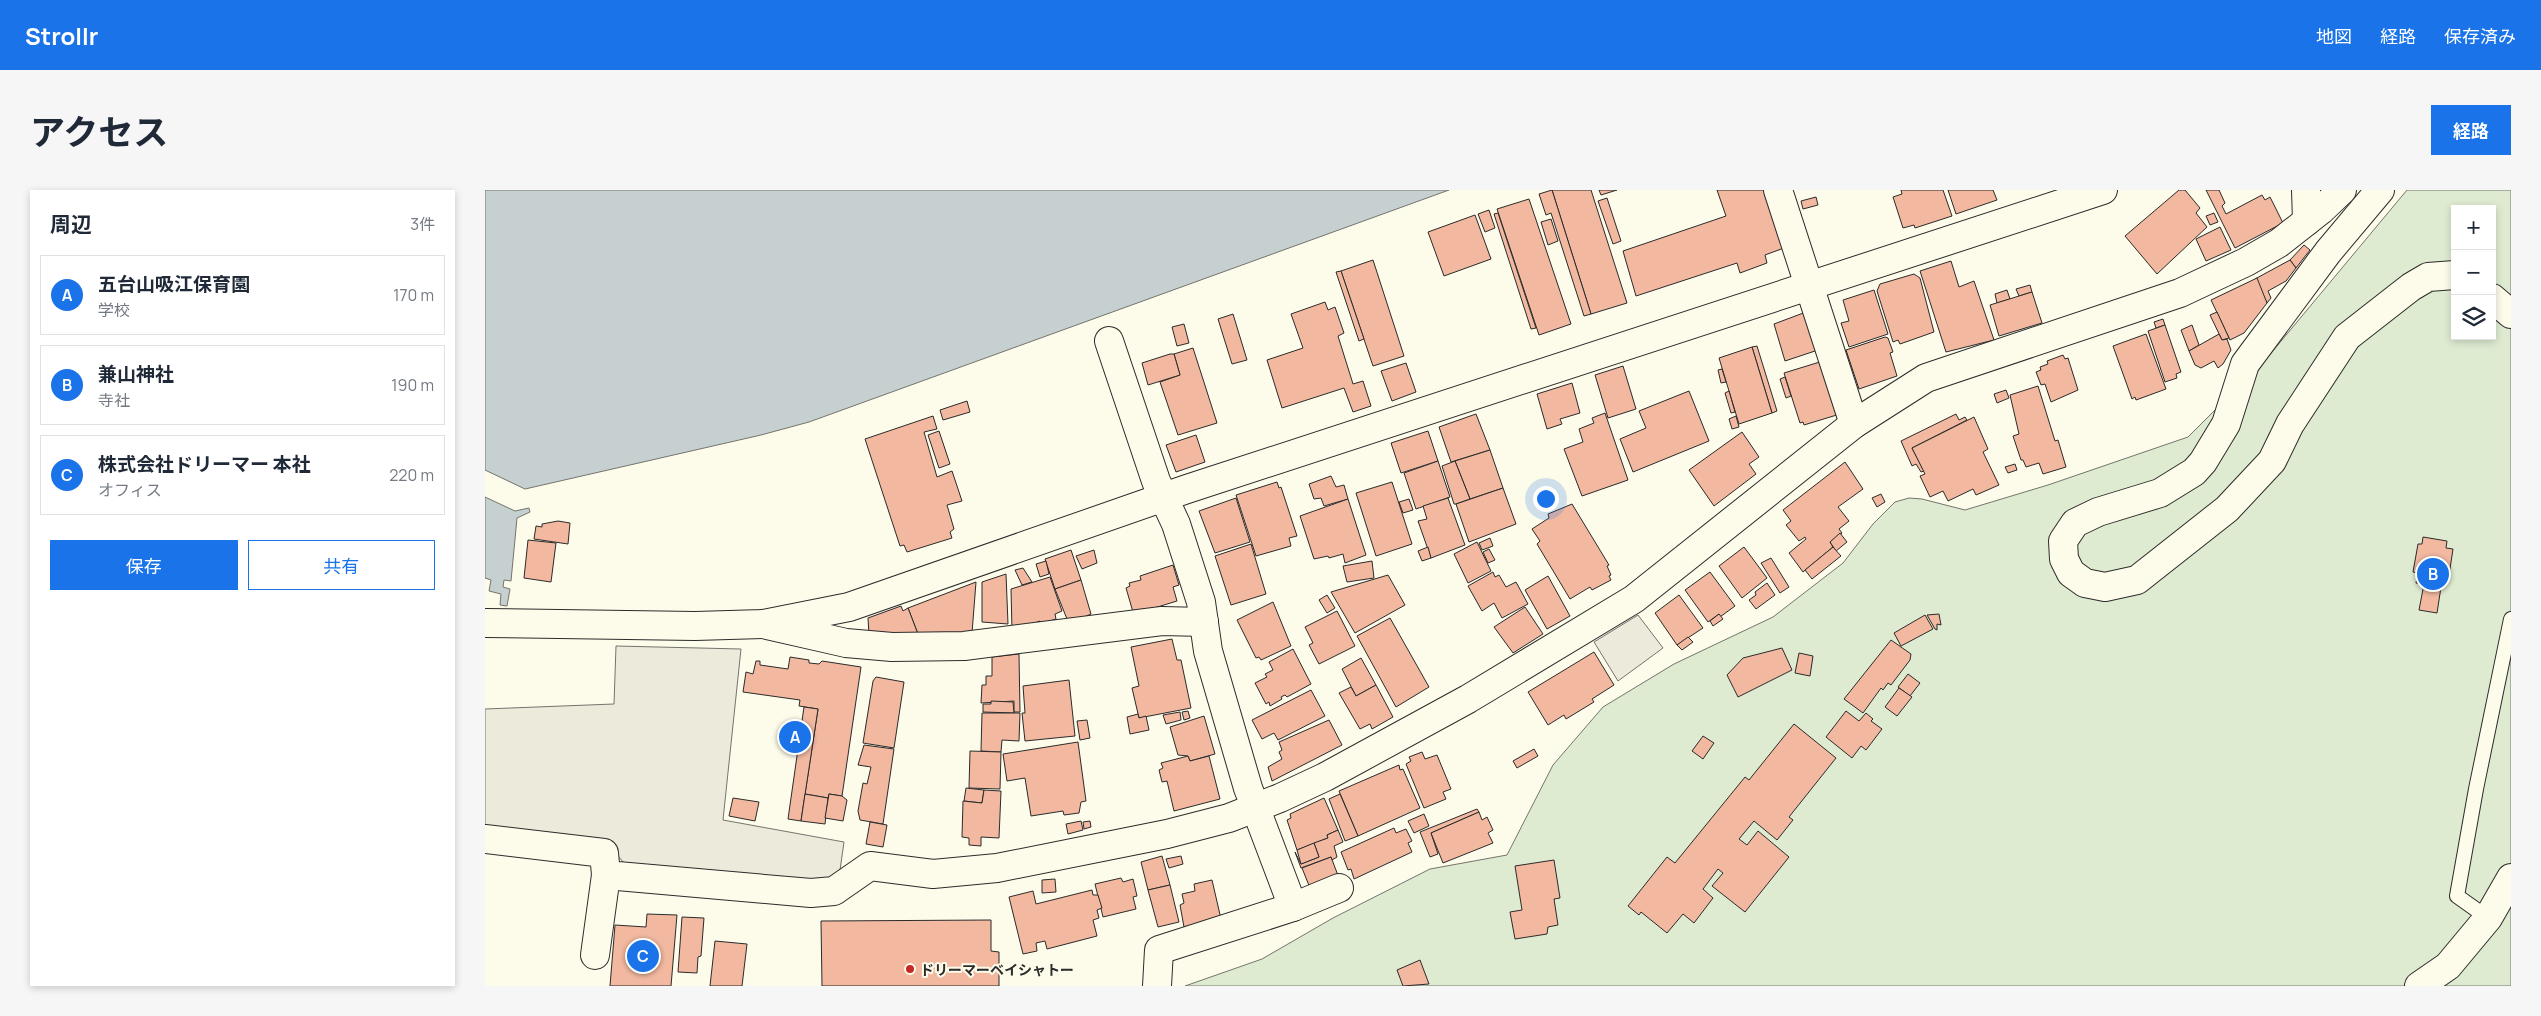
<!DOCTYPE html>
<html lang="ja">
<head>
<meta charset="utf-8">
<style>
  :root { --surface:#fff; --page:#f6f6f7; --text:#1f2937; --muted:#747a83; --line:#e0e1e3; --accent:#1a73e8 }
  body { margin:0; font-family:Manrope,"Noto Sans JP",sans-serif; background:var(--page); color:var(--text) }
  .controls { position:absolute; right:15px; top:15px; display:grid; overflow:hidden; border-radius:0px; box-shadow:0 2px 8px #0003 }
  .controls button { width:45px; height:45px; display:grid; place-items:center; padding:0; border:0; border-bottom:1px solid var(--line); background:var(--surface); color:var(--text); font:25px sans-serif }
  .you { position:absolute; left:1060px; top:308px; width:18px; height:18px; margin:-12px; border:4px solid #fff; border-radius:50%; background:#1a73e8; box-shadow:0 0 0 8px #1a73e833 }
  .badge { display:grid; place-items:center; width:32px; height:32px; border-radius:50%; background:var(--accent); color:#fff; font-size:16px; font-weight:700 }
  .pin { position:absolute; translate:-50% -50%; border:2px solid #fff; box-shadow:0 1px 5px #0006 }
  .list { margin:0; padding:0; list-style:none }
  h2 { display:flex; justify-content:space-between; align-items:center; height:65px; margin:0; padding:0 20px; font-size:21px }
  h2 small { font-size:16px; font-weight:400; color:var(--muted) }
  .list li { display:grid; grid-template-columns:32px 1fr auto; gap:15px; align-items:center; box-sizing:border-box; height:80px; margin:0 10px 10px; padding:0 10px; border:1px solid var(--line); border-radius:0px }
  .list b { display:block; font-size:19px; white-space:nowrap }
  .list p { margin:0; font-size:16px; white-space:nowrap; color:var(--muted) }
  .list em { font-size:16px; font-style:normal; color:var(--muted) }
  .actions { display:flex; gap:10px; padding:15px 20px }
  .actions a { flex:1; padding:11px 0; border:1px solid var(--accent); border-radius:0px; text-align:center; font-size:18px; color:var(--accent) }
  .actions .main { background:var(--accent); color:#fff }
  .icon { flex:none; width:28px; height:28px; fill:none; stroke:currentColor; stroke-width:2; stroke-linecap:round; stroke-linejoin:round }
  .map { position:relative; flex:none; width:2026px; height:796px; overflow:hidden; border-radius:0px }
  header { display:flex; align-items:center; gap:30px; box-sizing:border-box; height:70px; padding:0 25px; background:var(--accent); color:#fff }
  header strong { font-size:24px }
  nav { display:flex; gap:28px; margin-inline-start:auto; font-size:18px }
  .intro { display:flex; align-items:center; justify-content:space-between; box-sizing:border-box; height:120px; padding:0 30px }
  h1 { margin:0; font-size:35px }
  .button { padding:12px 22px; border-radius:0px; background:var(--accent); color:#fff; font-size:18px; font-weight:700 }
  main { display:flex; gap:30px; padding:0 30px }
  aside { flex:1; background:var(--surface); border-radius:0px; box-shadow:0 2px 8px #0003 }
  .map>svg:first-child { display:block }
</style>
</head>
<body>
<header>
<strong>Strollr</strong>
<nav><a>地図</a><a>経路</a><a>保存済み</a></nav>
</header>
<div class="intro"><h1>アクセス</h1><a class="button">経路</a></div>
<main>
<aside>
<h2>周辺<small>3件</small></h2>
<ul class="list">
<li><span class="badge">A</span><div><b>五台山吸江保育園</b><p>学校</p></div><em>170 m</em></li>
<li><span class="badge">B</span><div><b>兼山神社</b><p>寺社</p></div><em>190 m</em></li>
<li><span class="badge">C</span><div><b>株式会社ドリーマー 本社</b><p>オフィス</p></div><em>220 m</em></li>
</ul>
<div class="actions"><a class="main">保存</a><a>共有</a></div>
</aside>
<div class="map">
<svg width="2026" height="796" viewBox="0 0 2026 796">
  <rect width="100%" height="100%" fill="#fdfbea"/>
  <path fill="#deebd1" stroke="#74746e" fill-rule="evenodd" d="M1922,0h104v796h-1326l77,-27 71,-41 97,-49 77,-14 46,-90 50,-58 71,-43 99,-47 70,-54 30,-39 22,-22 14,-4 13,1 43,11 83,-25 140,-48 79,-79zM1970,19h37v127h-37z"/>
  <g fill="#eceadb" stroke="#74746e">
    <path d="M1153,425l25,33 -45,33 -24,-39z"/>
    <path d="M131,456l125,3 -18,171 121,22 -5,35 -22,8 -191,-20 -21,-23 -120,-15v-118l129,-5z"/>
  </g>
  <g fill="#c7d0d0" stroke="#74746e">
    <path d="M0,0h964l-640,232 -48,13 -236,54 -40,-19z"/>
    <path d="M0,307l30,14 14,-3 1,4 -13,6 -6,63 -7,-1 -1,7 7,2 -3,17 -7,-1 1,-11 -12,-3 2,-11 -6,-2z"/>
  </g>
  <g fill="#f2b8a0" stroke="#2b2b2b">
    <path d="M1067,0h39l36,113 -36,11z"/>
    <path d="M1067,0l39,124 -7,2 -33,-103 -5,2 -7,-21z"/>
    <path d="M1114,0h18l-16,5z"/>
    <path d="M1232,0h48l19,58 -19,7 2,8 -27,10 -3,-10 -101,33 -13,-45 103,-35z"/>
    <path d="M1416,0h42l9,26 -37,12 -1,-3 -11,3 -10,-31 9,-3z"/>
    <path d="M1463,0h45l4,10 -41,14z"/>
    <path d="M1694,0h6l15,18 -4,5 11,14 -50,47 -32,-38z"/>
    <path d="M1721,0h13l6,13 -3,3 4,8 36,-19 3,5 5,-3 13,26 -48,25z"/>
    <path d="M1331,7l2,8 -15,4 -2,-8z"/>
    <path d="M1122,8l14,43 -8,3 -15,-43z"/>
    <path d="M1044,9l42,125 -32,11 -42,-126z"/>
    <path d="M1004,20l6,18 -10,4 -7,-18z"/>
    <path d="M1013,23l38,115 -5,1 -37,-115z"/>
    <path d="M1729,23l4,9 -8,3 -4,-9z"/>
    <path d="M990,25l16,44 -47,17 -16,-44z"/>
    <path d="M1066,29l7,22 -10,4 -7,-23z"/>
    <path d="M1735,37l11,23 -25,11 -10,-22z"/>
    <path d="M1819,55l6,5 -14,18 -6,-8z"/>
    <path d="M888,70l31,96 -31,10 -32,-95z"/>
    <path d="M1805,70l6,8 -10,13 -18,10 3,7 -4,5 -12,-24z"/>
    <path d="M1466,71l8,26 15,-6 20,59 -48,12 -26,-81z"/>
    <path d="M856,81l23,68 -5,2 -23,-69z"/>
    <path d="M1429,84l6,4 14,54 -34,12 -2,-4 -5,2 -16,-51 3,-7z"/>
    <path d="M1772,88l10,25 -23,30 -14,7 -19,-40z"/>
    <path d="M1545,95l2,7 -13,4 -3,-7z"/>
    <path d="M1389,100l14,44 -39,13 -8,-24 8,-2 -6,-21z"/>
    <path d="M1522,100l3,9 -13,4 -2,-9z"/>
    <path d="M1547,102l10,31 -43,13 -9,-31z"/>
    <path d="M840,112l3,8 7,-3 9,26 -6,3 15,48 10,-3 8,25 -18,6 -9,-24 -62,20 -15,-48 36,-12 -12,-34z"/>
    <path d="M1321,122l12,38 -33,11 -11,-37z"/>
    <path d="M1732,122l12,26 -7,2 -12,-25z"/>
    <path d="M748,124l14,46 -15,4 -14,-45z"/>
    <path d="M1678,129l2,6 -9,3 -2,-6z"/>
    <path d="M699,134l5,19 -12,3 -5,-19z"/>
    <path d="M1680,135l16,47 -5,2 1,4 -12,4 -17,-51z"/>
    <path d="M1707,135l7,20 -10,6 -8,-21z"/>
    <path d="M1661,144l20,55 -30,11 -1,-3 -3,2 -19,-53z"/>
    <path d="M1734,144l3,6 5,-1 4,11 -8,14 -5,4 -4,-7 -13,7 -6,-3 -6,-14z"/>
    <path d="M1400,147l3,1 5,14 -3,1 7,23 -38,13 -13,-39z"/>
    <path d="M1272,156l20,65 -5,2 -20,-66z"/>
    <path d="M1267,157l20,66 -33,11 -20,-66z"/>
    <path d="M708,158l24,75 -39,12 -18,-53 20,-7 -6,-21z"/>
    <path d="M685,164h4l6,21 -32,10 -6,-22z"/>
    <path d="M1578,165l2,4 3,-1 10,32 -27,12 -6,-18 -4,1 -5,-13 5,-2 -1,-3 8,-3 -1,-3z"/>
    <path d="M1338,171l17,53 -36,11 -1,-3 -3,1 -16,-50z"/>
    <path d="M921,173l10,29 -24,9 -11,-30z"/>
    <path d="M1138,176l13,43 -28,9 -13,-43z"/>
    <path d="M1237,179l4,13 -5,1 -3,-13z"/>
    <path d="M1300,187l6,19 -5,2 -6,-19z"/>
    <path d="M1087,193l8,30 -20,6 2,5 -15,5 -10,-35z"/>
    <path d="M1553,196l17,55 3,-1 8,27 -23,7 -4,-11 -13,4 -3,-7h-2l-8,-24 6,-2 -9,-39z"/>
    <path d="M1521,200l3,8 -12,5 -3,-9z"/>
    <path d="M1204,201l20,50 -76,31 -13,-33 26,-11 -7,-17z"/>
    <path d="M1244,201l6,21 -4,1 -6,-20z"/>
    <path d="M482,211l3,11 -27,8 -3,-10z"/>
    <path d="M1120,223l23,67 -46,16 -18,-47 19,-7 -4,-13 15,-6 -2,-5z"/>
    <path d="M991,224l14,36 -39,12 -12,-35z"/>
    <path d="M1471,224l3,6 6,-3 2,3 -55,28 12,23 -3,1 -5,-8 -4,2 -11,-25z"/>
    <path d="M448,226l4,13 -13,3 13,45 15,-6 10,30 -15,4 7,24 -4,3 2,6 -45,14 -3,-7 -4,1 -35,-107z"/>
    <path d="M1251,226l3,11 -7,2 -3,-10z"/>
    <path d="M1489,227l14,32 -5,3 16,33 -23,10 -3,-6 -25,12 -5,-10 -13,6 -10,-21 5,-2 -13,-26z"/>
    <path d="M454,241l11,33 -11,4 -11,-33z"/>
    <path d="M943,241l10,30 -37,12 -10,-30z"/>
    <path d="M1257,242l17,25 -10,7 7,10 -42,32 -25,-36z"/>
    <path d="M711,245l9,27 -29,10 -10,-27z"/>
    <path d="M1005,260l13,38 -33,11 -15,-38z"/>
    <path d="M953,271l12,36 -34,12 -12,-36z"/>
    <path d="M970,271l15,38 -14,5h-2l-12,-38z"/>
    <path d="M1360,272l18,27 -25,18 11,14 -10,8 3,4 -12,9 3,5 -30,25 -14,-19 17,-14 -1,-2 -6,4 -13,-16 5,-4 -8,-11z"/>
    <path d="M1530,274l2,6 -9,3 -3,-6z"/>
    <path d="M846,286l5,11 8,-2 4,14 -24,7 -3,-8 -7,1 -5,-15z"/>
    <path d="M792,292l2,6 2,-1 16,49 -8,2 2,8 -35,10 -20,-61z"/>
    <path d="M907,292l20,62 -36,12 -20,-63z"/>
    <path d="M1018,298l13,36 -47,18 -13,-38z"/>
    <path d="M1396,304l4,8 -8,5 -5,-9z"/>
    <path d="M751,308l14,44 -35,11 -16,-42z"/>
    <path d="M963,308l17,47 -34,13 -13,-37 9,-2 -4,-13z"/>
    <path d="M863,309l18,56 -21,8 -2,-9 -14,4 -1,-2 -14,3 -14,-43z"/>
    <path d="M924,309l4,11 -10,3 -4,-11z"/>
    <path d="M1087,314l37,61 -2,1 4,9 -2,1 2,4 -19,10 -2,-3 -20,12 -33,-55 3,-3 -8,-12 17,-11 -1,-4z"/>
    <path d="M73,331l12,2 -2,21 -34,-5 2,-13 6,1v-3z"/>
    <path d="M1355,343l7,9 -11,9 -6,-9z"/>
    <path d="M1938,347l24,4 -1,7 7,1 -4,26 -8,12 -4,26 -18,-3 5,-26 -8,-1 2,-10 -5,-1 5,-28h4z"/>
    <path d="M1005,348l3,8 -11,4 -3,-7z"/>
    <path d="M43,350l28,3 -5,39 -27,-4z"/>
    <path d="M992,352l14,29 -23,12 -14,-29z"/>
    <path d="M766,354l15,50 -35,11 -16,-49z"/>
    <path d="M943,357l3,11 -9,3 -4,-10z"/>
    <path d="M1259,357l23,31 -25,20 -23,-32z"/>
    <path d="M1348,357l8,9 -29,23 -7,-9z"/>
    <path d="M1004,359l6,11 -7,3 -5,-11z"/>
    <path d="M586,360l10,30 -26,9 -10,-30z"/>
    <path d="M609,360l3,13 -15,6 -6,-13z"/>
    <path d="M1286,368l18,29 -9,6 -19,-30z"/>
    <path d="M561,371l3,13 -9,3 -4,-13z"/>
    <path d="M887,371l2,17 -27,4 -4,-16z"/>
    <path d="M688,375l6,20 -6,2 4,14 -39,12 -5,-1 -7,-24 4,-2 -1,-3 12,-3 -1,-4z"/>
    <path d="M538,378l9,14 -10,3 -7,-15z"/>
    <path d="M1008,382l2,5 4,-2 7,12 10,-5 12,22 -26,14 -8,-15 -12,8 -14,-25z"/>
    <path d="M1225,382l25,34 -15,11 -1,-3 -11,8 -23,-32z"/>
    <path d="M521,384l2,50 -26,-2v-40z"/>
    <path d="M903,385l17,30 -50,28 -24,-41z"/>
    <path d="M1063,386l22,40 -23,13 -22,-39z"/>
    <path d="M565,387l12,34 -7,3 1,5 -16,5v-3l-28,10 -1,-42z"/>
    <path d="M596,390l10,34 -22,10 -14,-35z"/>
    <path d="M491,392l-4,51 -54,1 -10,-26z"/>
    <path d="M1282,393l8,12 -19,14 -7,-9 7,-5 -1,-3z"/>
    <path d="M842,405l8,13 -8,5 -8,-13z"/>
    <path d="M1194,405l24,33 -26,17 -22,-32z"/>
    <path d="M788,412l18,44 -30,14 -2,-3 -3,1 -19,-38z"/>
    <path d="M416,416l2,5 5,-3 10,26 -49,1 -1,-17z"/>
    <path d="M1040,417l18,27 -30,19 -19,-26z"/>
    <path d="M852,421l18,35 -36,18 -10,-19 4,-2 -8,-16z"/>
    <path d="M1234,424l4,5 -10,7 -3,-5z"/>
    <path d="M1454,424l2,11 -4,-1v6l-2,-1 -8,-14z"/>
    <path d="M1440,425l8,14 -32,17 -7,-13z"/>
    <path d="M905,428l39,69 -33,20 -39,-71z"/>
    <path d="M1203,447l5,5 -11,8 -5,-5z"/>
    <path d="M687,449l5,21h4l10,48 -52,10 -7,-30 7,-2 -8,-39z"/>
    <path d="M1406,450l20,14 -1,6 -19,25 -3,-2 -5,7 -2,-2 -18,25 -19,-14z"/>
    <path d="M1297,458l10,22 -54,27 -11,-22 16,-17z"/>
    <path d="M808,459l18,35 -24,13 -2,-2 -4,2 1,2 -12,7 -1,-4 -3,2 -11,-21 12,-6 -2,-3 8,-4 -4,-8z"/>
    <path d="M1109,462l20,33 -22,14 2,3 -28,17 -2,-4 -16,10 -20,-33z"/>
    <path d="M1314,463l14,3 -3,20 -15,-3z"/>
    <path d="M534,464l1,58h-6v-11l-33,2 1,-18h4v-9h6v-19z"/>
    <path d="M305,467l19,3v3l10,1 3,-3 39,6 -19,129 -13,-2 -1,4 -23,-4 13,-85 -19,-3 1,-6 -57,-8 3,-20 7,2 3,-13h4v4l28,4z"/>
    <path d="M876,468l15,27 -20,11 -14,-27z"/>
    <path d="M1423,484l12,9 -10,13 -12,-9z"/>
    <path d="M391,487l28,5 -10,66 -31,-5 10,-62z"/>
    <path d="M584,490l6,56 -50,5 -3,-28h3l-2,-27z"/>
    <path d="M891,495l17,32 -21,12 -2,-5 -10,5 -21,-36 12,-6 5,9z"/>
    <path d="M1414,498l13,9 -15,19 -12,-9z"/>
    <path d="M826,500l14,26 -47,24 -4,-7 -12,6 -10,-19z"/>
    <path d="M506,511l22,1 1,11 -31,-1v-8h8z"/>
    <path d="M319,517l14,2 -17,112 -13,-2z"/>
    <path d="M703,521l2,7 -6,2 -2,-8z"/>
    <path d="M1361,521l13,10 7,-8 7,6 -2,2 11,8 -16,21 -5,-4 -9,12 -26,-21z"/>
    <path d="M695,522l1,8 -15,4 -3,-9z"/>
    <path d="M497,523h38l-1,28 -17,-1 -1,12 -20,-1z"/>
    <path d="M653,524l1,4 7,-2 3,14 -19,4 -3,-17z"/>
    <path d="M719,526l11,38 -25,7 -2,-5 -10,-1 -8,-28z"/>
    <path d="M602,530l3,18 -10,2 -3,-19z"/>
    <path d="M844,530l13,25 -70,36 -4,-14 14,-8 -3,-7 3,-2 -3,-8z"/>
    <path d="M1309,534l42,34 -47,59 4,3 -16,20 -23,-19 -15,18 8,6 11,-14 31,26 -44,55 -33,-26 11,-13 -5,-4 -15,20 10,9 -19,25 -11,-9 -16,19 -26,-21 -2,3 -11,-9 39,-49 8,6 70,-86 4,3z"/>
    <path d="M1218,546l11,7 -11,16 -11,-8z"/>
    <path d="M593,552l8,59 -5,1 -2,11 -15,2 -1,-4 -32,5 -6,-38 -18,3 -4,-27z"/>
    <path d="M379,555l30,4 -11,75 -23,-4 -2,-9 5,-28 4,1 4,-17 -13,-2z"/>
    <path d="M1049,559l4,7 -21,12 -4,-7z"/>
    <path d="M485,561l31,1 -1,37 -31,-1z"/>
    <path d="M937,562l3,7 12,-4 14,34 -8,3 3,7 -22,9 -18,-44 5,-3 -2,-4z"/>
    <path d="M703,566l2,5 19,-5 11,43 -46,12 -7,-30 -5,1 -3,-12 4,-2 -2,-5z"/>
    <path d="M914,575l1,5 3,-1 17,39 -62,28 -19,-45z"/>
    <path d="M481,598l18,2 -2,13 -18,-2z"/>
    <path d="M499,600l17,1 -2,47 -18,-1v9l-12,-1v-7l-7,-1 1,-36 19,2z"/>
    <path d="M320,604l23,4 -3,26 -24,-3z"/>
    <path d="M344,604l13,2 5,4 -4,21 -18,-3z"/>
    <path d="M855,604l18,42 -13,5 -16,-42z"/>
    <path d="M248,608l26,4 -4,19 -26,-5z"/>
    <path d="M839,608l14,32 -11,5 1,3 -31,12 -10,-30 4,-2 -1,-4z"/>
    <path d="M992,619l2,3 -48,21 7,21 -8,3 -10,-25z"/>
    <path d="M994,622l3,8 5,-3 6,13 -5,3 5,10 -50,20 -12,-30z"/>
    <path d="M939,624l5,12 -15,7 -6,-12z"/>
    <path d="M596,631l2,9 -15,4 -2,-10z"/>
    <path d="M605,631l1,6 -7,2 -1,-7z"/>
    <path d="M385,632l17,3 -4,22 -17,-3z"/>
    <path d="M909,638l2,5 10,-4 6,12 -4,2 4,9 -58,27 -3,-10 -3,1 -7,-18z"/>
    <path d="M853,640l5,12 -9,4 3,11 -5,3 -1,-3 -30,11 -6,-16 6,12 18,-7 -5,-14 14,-5 -1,-3z"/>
    <path d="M829,653l5,14 -18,7 -4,-14z"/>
    <path d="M677,666l8,29 -22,5 -7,-28z"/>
    <path d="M696,666l2,8 -14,4 -3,-9z"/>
    <path d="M846,667l8,21 -29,10 -8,-20z"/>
    <path d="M1069,670l6,38 -6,1 4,26 -10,2 -1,7 -32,5 -5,-27 12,-2 -7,-44z"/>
    <path d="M636,688l2,4 10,-3 4,17 -4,1 3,12 -33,8 -8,-33z"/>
    <path d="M570,689l1,13 -14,1v-13z"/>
    <path d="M727,690l9,39 -37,8 -4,-22 4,-2 -2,-9 13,-3 -1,-7z"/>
    <path d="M685,695l9,37 -21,5 -10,-37z"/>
    <path d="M607,700l1,5h5l4,13 -5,2 2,8 -6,2 4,16 -50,13 -2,-8 -9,2 1,8 -14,3 -14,-57 24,-6 3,13z"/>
    <path d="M162,724l30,1 -6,71h-61l5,-61 31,2z"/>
    <path d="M197,727l22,1 -3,38 -3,1 -1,16 -19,-1z"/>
    <path d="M506,730v31l8,1v34h-177l-1,-65z"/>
    <path d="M230,751l32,3 -5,42h-32z"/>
    <path d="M935,770l9,24 -26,2 -6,-16z"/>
  </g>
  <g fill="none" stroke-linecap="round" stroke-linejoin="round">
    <g stroke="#2b2b2b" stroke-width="16">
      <path id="service" d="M2003,728l-31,-22 19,-107 35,-170"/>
    </g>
    <g stroke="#2b2b2b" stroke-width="30">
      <g id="minor">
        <path d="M1293,0l76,234"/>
        <path d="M1821,0l1,31"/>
        <path d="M1895,0l-52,62 -83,112 -19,60 -23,38 -9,10 -34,21 -62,19 -23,11 -12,18 1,18 7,14 14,10 20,4 32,-7 90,-71 45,-48 18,-37 57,-87 64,-50 17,-10 27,-2"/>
        <path d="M2007,108l19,16"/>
        <path d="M624,151l47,140 20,43 25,78 7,49 40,137 45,119 46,-19"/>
        <path d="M278,434l83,19 46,4 72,-1 198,-25 42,1"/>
        <path d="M0,649l119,14 2,22 205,18 23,-2 36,-25 63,8 64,-6 170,-34 62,-16 51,-20 45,-21 143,-78 166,-100 220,-175 72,-46 254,-85 66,-31 33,-19 42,-33 21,-20"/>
        <path d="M110,765l11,-80"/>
        <path d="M672,796l2,-36 134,-43"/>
        <path d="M1934,796l29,-20 40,-48 23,-40"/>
      </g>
    </g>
    <g stroke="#2b2b2b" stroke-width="30">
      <path id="tertiary" d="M0,433l210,3 68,-2 86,-17 338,-118 916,-299"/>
    </g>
    <use href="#service" stroke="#fdfbea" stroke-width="14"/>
    <use href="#minor" stroke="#fdfbea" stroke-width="28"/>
    <use href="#tertiary" stroke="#fdfbea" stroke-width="28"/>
  </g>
  <circle fill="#c62828" stroke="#fdfbea" stroke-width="2" cx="425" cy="779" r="5"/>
  <g text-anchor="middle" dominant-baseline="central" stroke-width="4" stroke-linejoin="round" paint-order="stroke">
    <g font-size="14" font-weight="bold" fill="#2b2b2b" stroke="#fdfbea" text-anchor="start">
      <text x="435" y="779">ドリーマーベイシャトー</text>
    </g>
  </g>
</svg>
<div class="controls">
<button>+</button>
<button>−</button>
<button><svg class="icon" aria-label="layers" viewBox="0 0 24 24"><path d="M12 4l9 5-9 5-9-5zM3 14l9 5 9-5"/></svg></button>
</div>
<div class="you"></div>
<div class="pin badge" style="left:310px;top:547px">A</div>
<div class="pin badge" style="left:1948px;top:384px">B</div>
<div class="pin badge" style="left:158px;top:766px">C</div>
</div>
</main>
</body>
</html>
